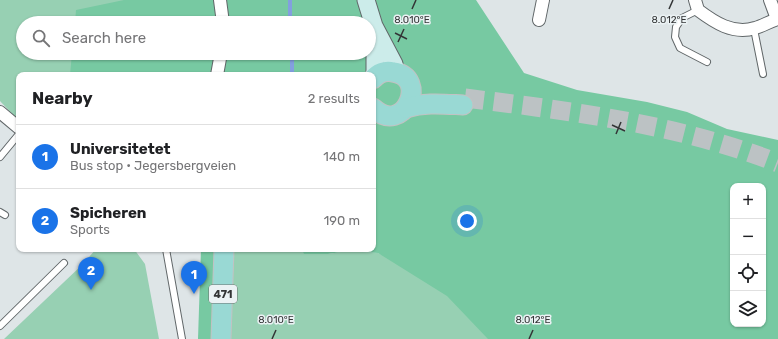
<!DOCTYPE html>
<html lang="en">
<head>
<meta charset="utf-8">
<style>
  :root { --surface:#fff; --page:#f6f6f6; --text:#202124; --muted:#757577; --line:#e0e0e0; --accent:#1a73e8 }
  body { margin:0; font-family:Rubik,sans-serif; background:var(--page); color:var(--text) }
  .controls { position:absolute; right:12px; bottom:12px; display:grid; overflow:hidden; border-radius:8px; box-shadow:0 1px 3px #0004 }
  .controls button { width:36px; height:36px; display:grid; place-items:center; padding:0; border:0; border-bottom:1px solid var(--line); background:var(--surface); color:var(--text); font:20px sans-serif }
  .you { position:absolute; left:467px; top:221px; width:14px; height:14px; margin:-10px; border:3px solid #fff; border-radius:50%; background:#1a73e8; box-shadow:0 0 0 6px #1a73e833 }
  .badge { display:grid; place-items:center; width:26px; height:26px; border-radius:50%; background:var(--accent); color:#fff; font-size:13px; font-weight:700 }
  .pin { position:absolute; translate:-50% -33px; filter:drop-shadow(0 1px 2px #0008) }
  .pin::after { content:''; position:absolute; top:21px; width:14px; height:12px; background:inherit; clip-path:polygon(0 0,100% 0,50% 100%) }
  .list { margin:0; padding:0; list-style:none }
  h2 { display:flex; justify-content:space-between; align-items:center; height:52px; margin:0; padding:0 16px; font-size:17px }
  h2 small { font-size:13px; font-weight:400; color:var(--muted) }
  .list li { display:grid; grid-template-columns:26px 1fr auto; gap:12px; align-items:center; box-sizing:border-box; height:64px; padding:0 16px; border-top:1px solid var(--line) }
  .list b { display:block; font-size:15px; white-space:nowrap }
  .list p { margin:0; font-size:13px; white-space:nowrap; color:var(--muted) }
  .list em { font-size:13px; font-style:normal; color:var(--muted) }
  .icon { flex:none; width:22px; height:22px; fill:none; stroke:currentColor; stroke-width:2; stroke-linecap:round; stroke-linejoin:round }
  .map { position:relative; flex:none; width:778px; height:339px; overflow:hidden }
  .search { position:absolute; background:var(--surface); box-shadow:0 1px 3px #0004; left:16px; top:16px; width:360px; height:44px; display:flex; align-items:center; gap:10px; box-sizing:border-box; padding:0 14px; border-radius:22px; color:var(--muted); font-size:15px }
  .panel { position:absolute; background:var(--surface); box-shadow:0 1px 3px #0004; left:16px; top:72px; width:360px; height:180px; border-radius:8px }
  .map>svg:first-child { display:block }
</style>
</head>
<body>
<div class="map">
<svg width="778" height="339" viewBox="0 0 778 339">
  <rect width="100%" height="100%" fill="#dee5e7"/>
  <g fill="#97d0b3">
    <path d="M0,0h141l-13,23h-105v30h115l26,22h-145v46l-19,-20z"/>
    <path d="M96,249h38l11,15 14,75h-155l79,-75z"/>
    <path d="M228,249h96l4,5 19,-3 31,2 44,19 73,67h-269z"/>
  </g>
  <g fill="#77c9a2" fill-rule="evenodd">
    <path d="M124,0h352l48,73 53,17 70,12 40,10 40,17 51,11v199h-290l-41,-43 -69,-43 -31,-2 -19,3h-24l-2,-5h71v-174h-303l2,-22h297v-30h-294l1,-13zM733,186h30v138h-30z"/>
    <path d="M201,249h27l-2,90h-28z"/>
  </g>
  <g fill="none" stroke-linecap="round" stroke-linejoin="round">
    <g stroke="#839fdf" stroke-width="4">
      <path d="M290,0v23"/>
      <path d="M292,53v22"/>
    </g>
    <path stroke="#bcc2c4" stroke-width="19" stroke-dasharray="19 10" stroke-linecap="butt" d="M465,98c106,13 213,26 313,65"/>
    <g stroke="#616769" stroke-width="8">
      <g id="lane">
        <path d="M698,10l-16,8 -6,9 -1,10 5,11 27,14"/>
        <path d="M754,29l9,45"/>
        <path d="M0,157l19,-23"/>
        <path d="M0,212l5,3"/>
        <path d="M166,249l16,90"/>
        <path d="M0,326l64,-63"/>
      </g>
    </g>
    <g stroke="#616769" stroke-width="14">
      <g id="street">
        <path d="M220,0l3,23"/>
        <path d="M695,0l3,10c16,12 35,25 57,18 8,-2 15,-7 23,-9"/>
        <path d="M770,0l7,19"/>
        <path d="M539,20l4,-20"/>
        <path d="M217,75l4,-22"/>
        <path d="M0,112l19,16"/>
      </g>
    </g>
    <g stroke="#616769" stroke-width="19">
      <g id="secondary">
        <path d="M366,0l8,26 20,38 2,8"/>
        <path d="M369,34l6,21v22"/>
      </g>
    </g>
    <g stroke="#c2c2c3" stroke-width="21">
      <g id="primary">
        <path d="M373,79c5,-6 12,-9 20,-7 37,5 11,65 -20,36"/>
        <path d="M406,108c19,-6 37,-4 57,-3"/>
        <path d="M221,339l3,-90"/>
      </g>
    </g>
    <use href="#lane" stroke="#fff" stroke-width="6"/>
    <use href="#street" stroke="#fff" stroke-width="12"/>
    <use href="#secondary" stroke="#ccecea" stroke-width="17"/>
    <use href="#primary" stroke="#99d9d4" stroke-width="19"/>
  </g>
  <path fill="none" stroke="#333536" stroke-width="1.5" d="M412,9l4,-9M669,9l4,-9M395,33l12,6M398,42l6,-13M612,125l13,6M616,134l5,-12M272,339l4,-9M529,339l4,-9"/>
  <g text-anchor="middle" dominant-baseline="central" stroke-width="3" stroke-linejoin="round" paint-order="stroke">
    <rect fill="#ebf2f4" stroke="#6a6e6f" stroke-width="1" x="209" y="285" width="28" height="18" rx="3"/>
    <g font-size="11" font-weight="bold" fill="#333536">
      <text x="223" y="294">471</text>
    </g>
  </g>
  <g font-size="10" text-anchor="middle" fill="#333536" stroke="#ebf2f4" stroke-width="3" stroke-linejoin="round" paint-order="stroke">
    <text x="412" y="23">8.010°E</text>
    <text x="669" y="23">8.012°E</text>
    <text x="276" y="323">8.010°E</text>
    <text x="533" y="323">8.012°E</text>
  </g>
</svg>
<div class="controls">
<button>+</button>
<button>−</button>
<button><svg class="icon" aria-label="locate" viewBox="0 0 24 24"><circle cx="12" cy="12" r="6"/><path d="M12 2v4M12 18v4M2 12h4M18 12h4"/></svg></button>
<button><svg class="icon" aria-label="layers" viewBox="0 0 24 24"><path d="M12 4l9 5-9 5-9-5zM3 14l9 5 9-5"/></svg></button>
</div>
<div class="you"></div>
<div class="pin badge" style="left:194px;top:294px">1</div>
<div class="pin badge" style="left:91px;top:290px">2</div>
<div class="search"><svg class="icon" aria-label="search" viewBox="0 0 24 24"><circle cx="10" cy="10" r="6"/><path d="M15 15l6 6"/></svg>Search here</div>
<section class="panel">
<h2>Nearby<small>2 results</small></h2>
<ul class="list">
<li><span class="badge">1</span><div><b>Universitetet</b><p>Bus stop · Jegersbergveien</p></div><em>140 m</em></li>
<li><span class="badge">2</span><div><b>Spicheren</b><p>Sports</p></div><em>190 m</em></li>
</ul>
</section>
</div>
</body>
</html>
